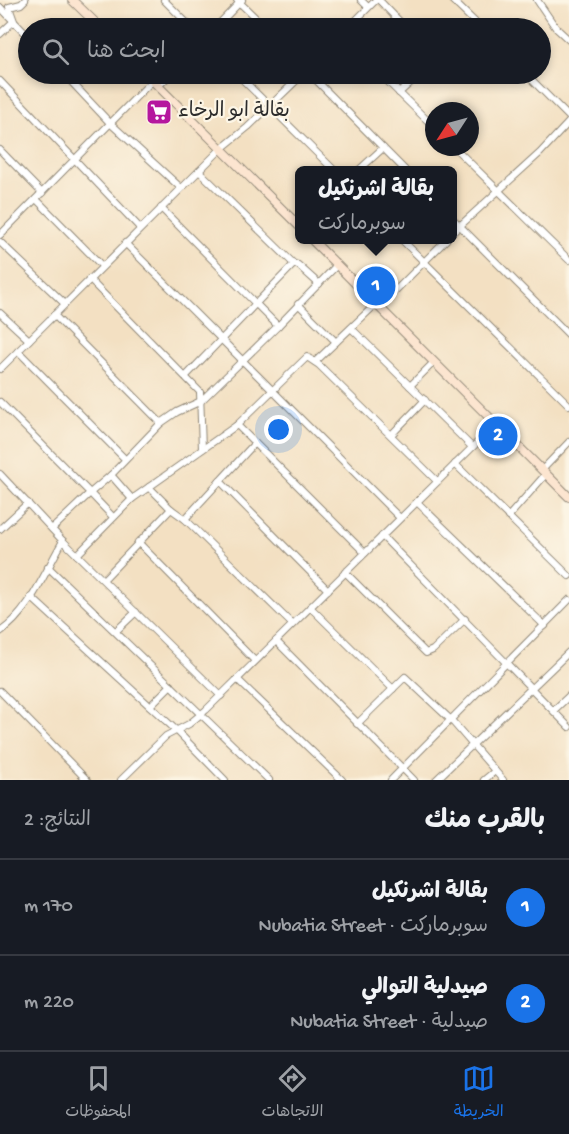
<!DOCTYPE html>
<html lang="ar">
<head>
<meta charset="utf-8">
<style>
  :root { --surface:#171b24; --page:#20242c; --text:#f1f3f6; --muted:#9ea1a6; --line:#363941; --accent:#1a73e8 }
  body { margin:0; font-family:"Gochi Hand","Playpen Sans Arabic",sans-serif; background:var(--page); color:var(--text); direction:rtl }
  .compass { position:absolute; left:425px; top:102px; width:54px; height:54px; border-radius:50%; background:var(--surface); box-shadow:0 3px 9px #0003; rotate:234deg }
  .you { position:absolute; left:279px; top:430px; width:21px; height:21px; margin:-15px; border:4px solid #fff; border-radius:50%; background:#1a73e8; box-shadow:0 0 0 9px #1a73e833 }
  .badge { display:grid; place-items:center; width:39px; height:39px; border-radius:50%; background:var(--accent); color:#fff; font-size:20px; font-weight:700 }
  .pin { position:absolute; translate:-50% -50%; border:3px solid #fff; box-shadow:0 2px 6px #0006 }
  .popup { position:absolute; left:295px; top:166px; width:162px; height:78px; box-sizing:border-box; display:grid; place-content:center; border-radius:9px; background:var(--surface); filter:drop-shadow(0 2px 4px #0005); font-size:20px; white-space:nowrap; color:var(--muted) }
  .popup b { font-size:22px; color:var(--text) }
  .popup::after { content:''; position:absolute; left:50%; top:100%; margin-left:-12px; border:12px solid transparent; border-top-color:var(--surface) }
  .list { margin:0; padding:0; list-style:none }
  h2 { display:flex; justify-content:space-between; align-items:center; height:78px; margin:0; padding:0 24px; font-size:26px }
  h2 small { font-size:20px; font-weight:400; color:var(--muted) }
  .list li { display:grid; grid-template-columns:39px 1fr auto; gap:18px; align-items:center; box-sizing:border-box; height:96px; padding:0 24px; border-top:2px solid var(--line) }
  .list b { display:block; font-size:22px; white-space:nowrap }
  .list p { margin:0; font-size:20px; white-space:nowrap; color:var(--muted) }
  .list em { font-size:20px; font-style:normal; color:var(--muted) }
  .icon { flex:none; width:33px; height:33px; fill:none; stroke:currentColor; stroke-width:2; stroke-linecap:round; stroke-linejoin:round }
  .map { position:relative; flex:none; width:569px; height:780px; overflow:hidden; direction:ltr }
  .search { position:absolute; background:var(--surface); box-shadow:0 3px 9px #0003; left:18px; right:18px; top:18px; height:66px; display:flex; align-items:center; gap:15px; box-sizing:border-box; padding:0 21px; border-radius:33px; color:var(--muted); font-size:22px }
  .sheet { height:270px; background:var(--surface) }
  nav { display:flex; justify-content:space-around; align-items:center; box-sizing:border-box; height:84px; border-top:2px solid var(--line); background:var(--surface); font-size:16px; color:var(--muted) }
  nav a { display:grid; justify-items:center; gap:3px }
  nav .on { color:var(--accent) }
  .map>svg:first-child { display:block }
</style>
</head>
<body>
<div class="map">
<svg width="569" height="780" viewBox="0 0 569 780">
  <rect width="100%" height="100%" fill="#fcf5e5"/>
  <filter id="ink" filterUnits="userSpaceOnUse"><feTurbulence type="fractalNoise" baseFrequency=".0167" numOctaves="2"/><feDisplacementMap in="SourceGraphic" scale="12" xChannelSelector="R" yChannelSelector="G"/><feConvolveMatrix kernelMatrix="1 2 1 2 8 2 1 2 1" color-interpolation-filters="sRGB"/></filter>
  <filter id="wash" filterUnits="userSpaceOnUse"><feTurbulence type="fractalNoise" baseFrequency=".008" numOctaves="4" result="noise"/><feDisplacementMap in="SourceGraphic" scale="24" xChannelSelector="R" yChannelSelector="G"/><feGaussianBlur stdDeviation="1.35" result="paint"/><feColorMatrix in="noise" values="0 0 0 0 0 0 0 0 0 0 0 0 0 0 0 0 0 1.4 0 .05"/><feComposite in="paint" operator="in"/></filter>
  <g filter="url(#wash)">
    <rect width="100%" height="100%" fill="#f3e0c2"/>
  </g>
  <g filter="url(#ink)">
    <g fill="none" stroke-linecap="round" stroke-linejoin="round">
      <g stroke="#8f8676" stroke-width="8">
        <g id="street">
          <path d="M164,0l28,28"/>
          <path d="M237,0l29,28"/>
          <path d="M361,0l7,7"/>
          <path d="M379,0l27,28"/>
          <path d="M452,0l29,28"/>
          <path d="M537,0l19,28 13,12"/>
          <path d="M0,7l28,29"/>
          <path d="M215,28l27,-28"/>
          <path d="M348,28l28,-28"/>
          <path d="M0,34l14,-13 -5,-14 12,-3 4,-4"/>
          <path d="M64,74l46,49 71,65"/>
          <path d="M237,74l97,96"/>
          <path d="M310,74l95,96"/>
          <path d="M380,74l54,53"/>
          <path d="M526,74l43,43"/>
          <path d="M0,81l140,147"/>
          <path d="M158,86l13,-12"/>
          <path d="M399,93l21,-19"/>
          <path d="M454,147l115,113"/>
          <path d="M0,150l42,43"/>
          <path d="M359,170l24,-22"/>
          <path d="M199,171l95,93 4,1 21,19"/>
          <path d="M36,199l66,67"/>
          <path d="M161,208l117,118"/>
          <path d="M452,218l117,117"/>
          <path d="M452,233l88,-80 29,-31"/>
          <path d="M0,235l153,-155"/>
          <path d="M402,240l167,165"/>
          <path d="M0,242l65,62"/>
          <path d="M125,243l275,275"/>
          <path d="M89,279l111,113 2,57"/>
          <path d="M298,304l38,38"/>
          <path d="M379,307l67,-67"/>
          <path d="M0,313l29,27"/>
          <path d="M54,315l107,108"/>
          <path d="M351,328l121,119"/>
          <path d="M18,351l107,108"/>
          <path d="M315,362l61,-58"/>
          <path d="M0,369l221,-220 27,-22 55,-53"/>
          <path d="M186,376l108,-112"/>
          <path d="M410,386l24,-24"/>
          <path d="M0,402l90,91 -38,36"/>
          <path d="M237,425l128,128"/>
          <path d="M391,435l34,-35"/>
          <path d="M455,464l114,112"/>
          <path d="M542,470l27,-28"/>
          <path d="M0,474l63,67 158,155"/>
          <path d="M111,475l21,24"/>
          <path d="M220,481l108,109"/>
          <path d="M149,487l22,22 14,10 107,105"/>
          <path d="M417,502l128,124"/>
          <path d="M113,517l-23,-24 21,-18 50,-52 16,-11 24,-11 77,-75 59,-61"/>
          <path d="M508,517l38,-43"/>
          <path d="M185,519l70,-76"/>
          <path d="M0,529l28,-26"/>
          <path d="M382,536l187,191"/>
          <path d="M138,542l117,119"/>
          <path d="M77,555l55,-56 105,-74 70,-68 12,8 118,116"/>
          <path d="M48,567l221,213"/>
          <path d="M345,572l81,81 7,-3 32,-31"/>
          <path d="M104,579l67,-70"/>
          <path d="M31,597l146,134 48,49"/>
          <path d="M310,607l83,82"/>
          <path d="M116,631l20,-19"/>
          <path d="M0,632c30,-20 45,-61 63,-91"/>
          <path d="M276,641l138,139"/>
          <path d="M237,679l105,101"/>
          <path d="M0,691l87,89"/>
          <path d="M150,706l21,-21"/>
          <path d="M554,710l15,-14"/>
          <path d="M357,724l48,-47 47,44 51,59"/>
          <path d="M121,780l45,-44 23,-12 17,-14 290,-286"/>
          <path d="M391,780l178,-180"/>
          <path d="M436,780l133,-128"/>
          <path d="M484,780l11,-9"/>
        </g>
      </g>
      <g stroke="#8f8676" stroke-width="10">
        <g id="secondary">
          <path d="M72,0l29,28"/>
          <path d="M146,74l154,153"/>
          <path d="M312,240l257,257"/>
        </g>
      </g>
      <use href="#street" stroke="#fff" stroke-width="6"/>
      <use href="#secondary" stroke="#fce5d0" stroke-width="8"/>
    </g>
  </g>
  <defs>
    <g id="supermarket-square" transform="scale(1.35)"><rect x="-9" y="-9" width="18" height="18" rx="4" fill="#b5179e" stroke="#fcf5e5"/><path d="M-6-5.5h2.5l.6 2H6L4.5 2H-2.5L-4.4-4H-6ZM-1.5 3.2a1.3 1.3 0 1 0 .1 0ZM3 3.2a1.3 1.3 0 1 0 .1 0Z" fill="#fff"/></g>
  </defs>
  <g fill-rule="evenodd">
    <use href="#supermarket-square" x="159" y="112"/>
  </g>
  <g text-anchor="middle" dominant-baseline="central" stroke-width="4.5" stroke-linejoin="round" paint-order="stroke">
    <g font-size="20" fill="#2b2b2b" stroke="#fcf5e5" text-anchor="start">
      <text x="178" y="112">بقالة ابو الرخاء</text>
    </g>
  </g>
</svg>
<svg class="compass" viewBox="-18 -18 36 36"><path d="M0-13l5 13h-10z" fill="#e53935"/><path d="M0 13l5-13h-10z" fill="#9ea1a6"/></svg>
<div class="you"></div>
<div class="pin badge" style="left:376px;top:286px">1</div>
<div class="popup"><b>بقالة اشرنكيل</b>سوبرماركت</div>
<div class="pin badge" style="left:498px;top:436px">2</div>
<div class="search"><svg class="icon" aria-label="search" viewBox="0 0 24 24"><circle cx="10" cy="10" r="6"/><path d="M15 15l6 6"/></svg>ابحث هنا</div>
</div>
<section class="sheet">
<h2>بالقرب منك<small>النتائج: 2</small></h2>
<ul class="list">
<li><span class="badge">1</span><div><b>بقالة اشرنكيل</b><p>سوبرماركت · Nubatia Street</p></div><em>170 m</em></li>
<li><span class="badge">2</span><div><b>صيدلية التوالي</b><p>صيدلية · Nubatia Street</p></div><em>220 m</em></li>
</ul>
</section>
<nav>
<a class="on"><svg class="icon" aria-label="map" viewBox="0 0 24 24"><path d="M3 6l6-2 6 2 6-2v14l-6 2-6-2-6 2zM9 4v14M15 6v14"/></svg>الخريطة</a>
<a><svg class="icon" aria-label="directions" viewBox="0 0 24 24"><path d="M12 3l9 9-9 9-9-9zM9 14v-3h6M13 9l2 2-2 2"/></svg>الاتجاهات</a>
<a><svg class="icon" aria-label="saved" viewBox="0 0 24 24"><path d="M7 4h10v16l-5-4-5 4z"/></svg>المحفوظات</a>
</nav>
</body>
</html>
